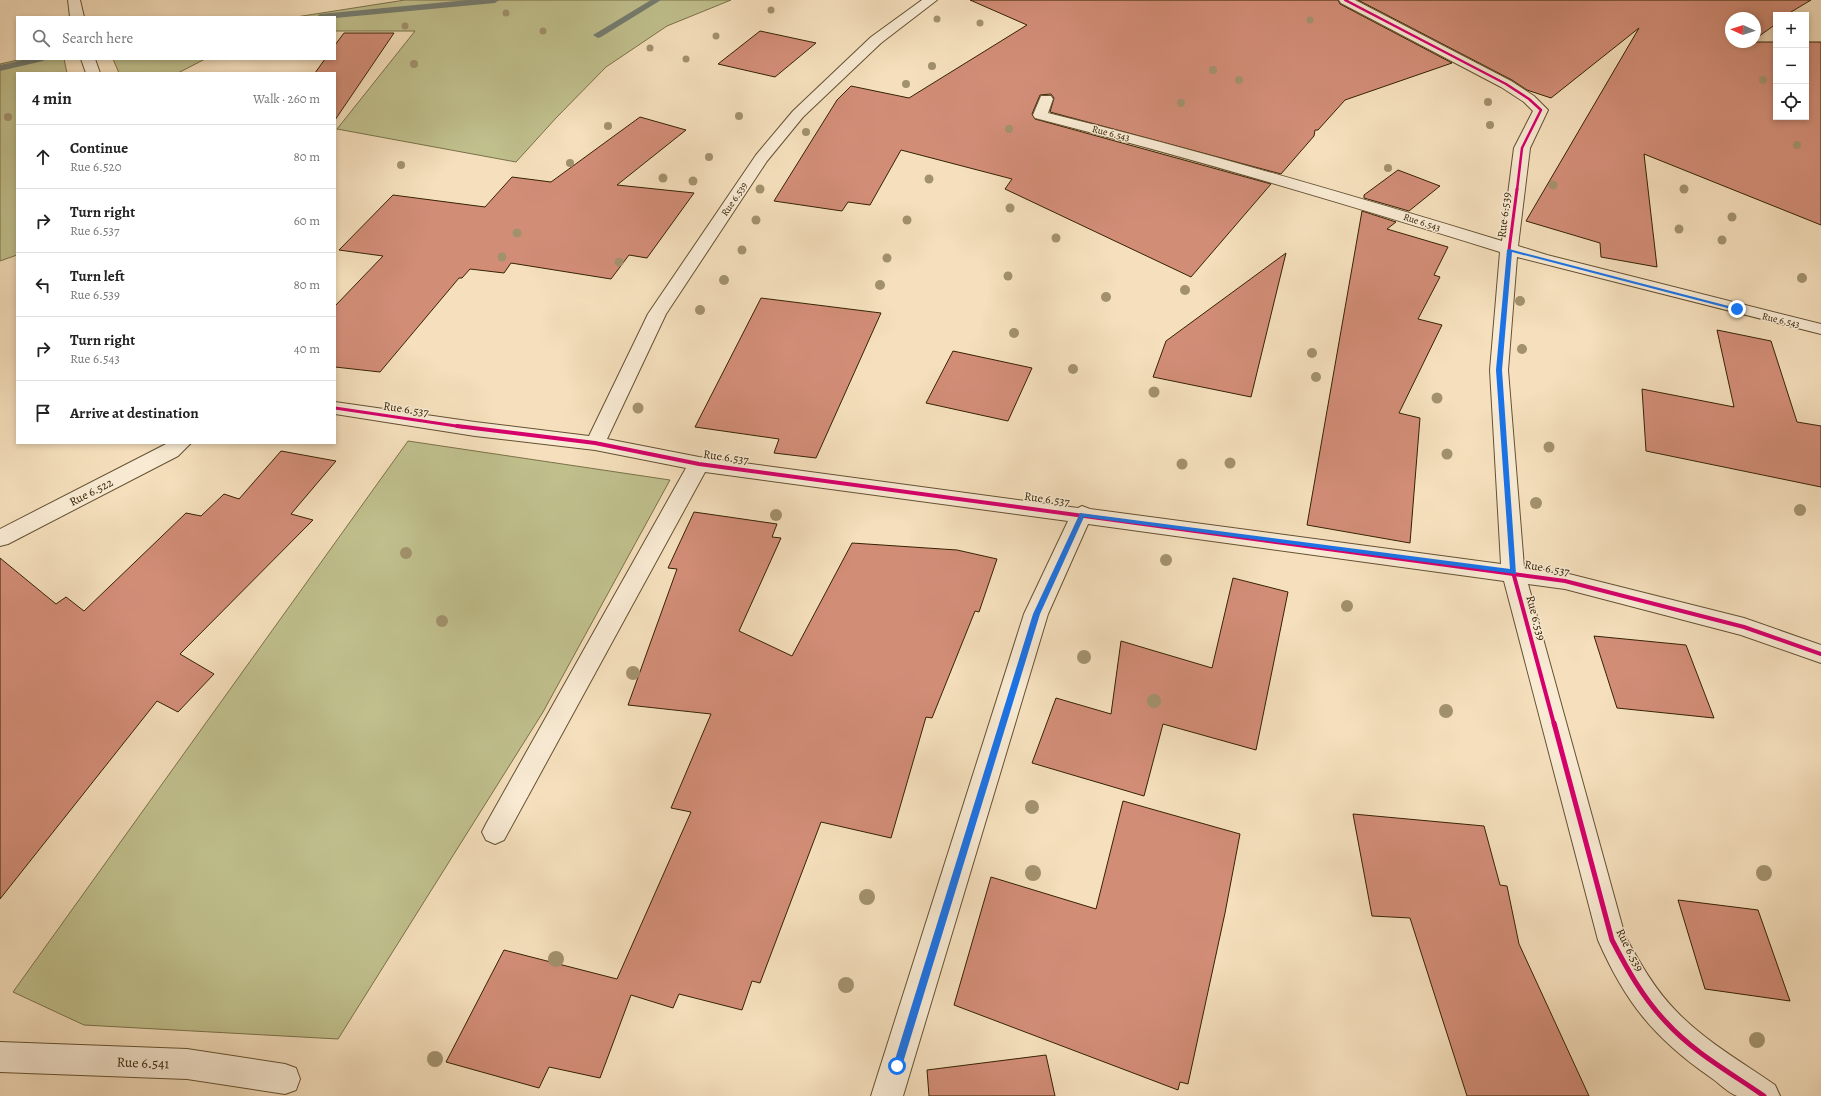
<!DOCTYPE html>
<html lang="en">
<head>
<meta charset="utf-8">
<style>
  :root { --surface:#fff; --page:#f2f2f2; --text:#222; --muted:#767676; --line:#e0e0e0 }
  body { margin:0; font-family:Alegreya,serif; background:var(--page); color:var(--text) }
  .controls { position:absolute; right:12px; top:12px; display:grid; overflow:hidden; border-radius:0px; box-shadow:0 2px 6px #0003 }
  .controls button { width:36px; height:36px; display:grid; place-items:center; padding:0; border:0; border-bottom:1px solid var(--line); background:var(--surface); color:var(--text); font:20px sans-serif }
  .compass { position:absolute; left:1725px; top:12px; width:36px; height:36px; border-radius:50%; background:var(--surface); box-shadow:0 2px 6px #0003; rotate:273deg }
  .stop { position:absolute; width:12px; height:12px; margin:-9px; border:3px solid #1a73e8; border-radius:50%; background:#fff }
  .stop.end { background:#1a73e8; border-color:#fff; box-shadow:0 1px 4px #0008 }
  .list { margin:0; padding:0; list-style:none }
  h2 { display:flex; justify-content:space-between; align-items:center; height:52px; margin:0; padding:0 16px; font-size:17px }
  h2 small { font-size:13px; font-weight:400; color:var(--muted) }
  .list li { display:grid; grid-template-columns:26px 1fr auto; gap:12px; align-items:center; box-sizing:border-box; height:64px; padding:0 16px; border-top:1px solid var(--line) }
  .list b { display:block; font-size:15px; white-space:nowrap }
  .list p { margin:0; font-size:13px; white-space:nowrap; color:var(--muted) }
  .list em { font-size:13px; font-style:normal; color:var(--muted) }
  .icon { flex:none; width:22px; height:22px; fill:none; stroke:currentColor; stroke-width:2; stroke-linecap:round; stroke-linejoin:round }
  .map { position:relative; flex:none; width:1821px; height:1096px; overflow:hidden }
  .search { position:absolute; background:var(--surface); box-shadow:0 2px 6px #0003; left:16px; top:16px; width:320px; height:44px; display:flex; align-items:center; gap:10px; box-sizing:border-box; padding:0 14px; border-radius:0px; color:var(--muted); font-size:15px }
  .panel { position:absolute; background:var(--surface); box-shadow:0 2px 6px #0003; left:16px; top:72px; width:320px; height:372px; border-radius:0px }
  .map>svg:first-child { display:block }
</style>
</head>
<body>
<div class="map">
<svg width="1821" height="1096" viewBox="0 0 1821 1096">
  <rect width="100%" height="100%" fill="#f5dfbc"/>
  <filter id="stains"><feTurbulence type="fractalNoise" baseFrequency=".005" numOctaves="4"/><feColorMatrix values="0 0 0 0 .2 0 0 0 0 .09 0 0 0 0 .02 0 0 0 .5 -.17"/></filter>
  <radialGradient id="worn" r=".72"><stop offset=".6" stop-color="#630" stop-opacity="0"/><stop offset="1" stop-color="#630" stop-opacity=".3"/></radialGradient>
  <g fill="#c0c08d" stroke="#7a7148">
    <path d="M405,0h326l-64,26 -61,41 -50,51 -40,44 -179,-33 78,-98h-80v-14h-39z"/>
    <path d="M22,59h42l3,14h-50v182l-17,6v-197z"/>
    <path d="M113,59h92l-27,14h-59z"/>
    <path d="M408,441l262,39 -127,232 -205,327 -254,-14 -71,-33z"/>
  </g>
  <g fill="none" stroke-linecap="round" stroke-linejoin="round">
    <g fill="#757d71" fill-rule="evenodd">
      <path d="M468,0h31l-4,3 -160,15 -19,-1 4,-3z"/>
      <path d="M651,0h10l-60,37 -3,1 -5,-3z"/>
      <path d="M27,59h18l-2,2 -43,10v-6z"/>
    </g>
  </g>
  <g fill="#d28d77" stroke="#352203">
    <path d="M970,0h368l2,4 112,59 -107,37 -27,30h-3l-1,6 -33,38 -231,-62 4,-14 -3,-4 -11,1 -8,19 3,5 236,65 -80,93 -186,-88 7,-10 -111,-29 -31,55 -22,-3 -6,9 -68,-10 63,-101 14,-14 58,12 118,-73z"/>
    <path d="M1358,0h453l-25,15h-10v9l-21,15v-21h-24v24h45v75h30v-75h15v183l-177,-71 13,113 -56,-10 -1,-14 -74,-22 113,-193 -88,70 -24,-8 -15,-10z"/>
    <path d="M760,31l56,12 -41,34 -57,-13z"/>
    <path d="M344,33h50l-59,87v-47h-20l10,-14h10v-14z"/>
    <path d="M640,117l46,13 -69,55 77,8 -47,65 -18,-3 -18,24 -100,-16 -7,10 -34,-4 -8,9h-3l-79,94 -45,-5v-61l48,-50 -44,-6 54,-55 92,12 27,-30 39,5z"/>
    <path d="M1398,170l42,16 -31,25 -45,-13v-3z"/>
    <path d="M1362,211l34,11 -9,7 61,18 -14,28 6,2 -22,42 24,6 -43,88 21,5 -10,125 -103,-18z"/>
    <path d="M1286,253l-35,144 -98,-20 13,-36z"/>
    <path d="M761,298l120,15 -65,145 -42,-5 5,-14 -84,-12z"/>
    <path d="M1717,330l54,11 26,81 24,4v61l-175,-36 -4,-62 92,18z"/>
    <path d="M953,351l79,17 -24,53 -82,-18z"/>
    <path d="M281,451l55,10 -45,53 22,6 -133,134 34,20 -36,38 -21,-11 -157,198v-341l56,46 10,-7 18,14 102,-98 15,3 23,-22 15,5z"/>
    <path d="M694,512l83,12 -5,13 9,1 -42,93 53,25 60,-113 105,7 40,9 -18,53 -4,-1 -43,107 -6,-1 -35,121 -70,-16 -61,161 -8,-2 -10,29 -63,-16 -6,14 -42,-13 -31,83 -51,-11 -10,21 -93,-26 58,-112 113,29 74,-167 -20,-4 40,-94 -83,-9 49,-136 -9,-1z"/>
    <path d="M1233,578l55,14 -32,158 -93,-26 -19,72 -112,-33 24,-65 55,16 10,-73 91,27z"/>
    <path d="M1594,636l92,9 28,73 -97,-10z"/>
    <path d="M1123,801l117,33 -15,79 -37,171 -8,-2 -2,8 -224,-85 37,-128 105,32z"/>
    <path d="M1353,814l131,12 16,59 7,1 12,58 70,152h-122l-57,-178 -38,-2z"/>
    <path d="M1678,900l80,10 32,91 -85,-12z"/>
    <path d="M1046,1055l9,41h-126l-2,-26z"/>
  </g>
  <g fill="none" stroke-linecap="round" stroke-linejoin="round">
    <g stroke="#655131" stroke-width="2">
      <g id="minor">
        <path d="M68,0h12l4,17h-14z"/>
        <path d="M922,0h15l-56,43 -78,74 -36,44 -101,153 -59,125 92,18 379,51 4,-2 8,3 411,55 -11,-194 10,-118c-154,-48 -308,-94 -465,-134l-2,-3 8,-19h10l2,3 -5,14c153,38 303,82 454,128l12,-93 19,-37 -9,-9 -23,-15 -160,-84 -2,-3h16l156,81 23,15 14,14 -18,38 -12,98 29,9 274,69v10l-304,-77 -9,113 16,197 41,6 179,45 77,27v18l-80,-28 -176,-46 -37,-5 97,352c15,27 30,54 52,76 28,29 65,50 98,73l5,11c-10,0 -35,0 -43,0 -9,-3 -19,-14 -27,-19 -56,-39 -85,-75 -112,-137l-94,-359 -416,-57 -40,90 -145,482h-32l153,-482 44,-93 -363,-49 -201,368 -9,4 -9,-4 -4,-8 4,-8 200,-356 -91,-18 -120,-14 -140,-22v-12l140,20 114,14 59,-122 108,-159 37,-44 78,-74z"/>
        <path d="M81,59h14l5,14h-14z"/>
        <path d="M168,443h23l-13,13 -170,88 -8,2v-17z"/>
        <path d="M0,1042l187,7 98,15 11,4 4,11 -4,11 -11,4 -98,-15 -187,-7z"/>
      </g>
    </g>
    <use href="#minor" fill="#f8ead3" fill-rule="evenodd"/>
    <g stroke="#f8ead3" stroke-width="4">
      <path id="cycleway-far3" d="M1345,0l161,84 23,15 12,11 -19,38 -5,42"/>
    </g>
    <g stroke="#f8ead3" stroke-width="5">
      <g id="cycleway-far2">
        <path d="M335,408l128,19"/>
        <path d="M1503,427l-4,-57 10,-120 8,-61"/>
      </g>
    </g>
    <g stroke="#f8ead3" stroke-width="6">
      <g id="cycleway-far1">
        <path d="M457,426l138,17 104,21 866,117 179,46 77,27"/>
        <path d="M1503,426l10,146 41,152"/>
      </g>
    </g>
    <g stroke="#f8ead3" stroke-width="8">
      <path id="cycleway" d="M1554,723l58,217c15,29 31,58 54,82 27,30 65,51 98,74"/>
    </g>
    <use href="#cycleway-far3" stroke="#d6006c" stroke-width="2.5"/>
    <use href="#cycleway-far2" stroke="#d6006c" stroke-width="3"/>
    <use href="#cycleway-far1" stroke="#d6006c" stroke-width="4"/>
    <use href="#cycleway" stroke="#d6006c" stroke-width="5"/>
  </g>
  <g fill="#a2916d">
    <circle cx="771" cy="10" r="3.5"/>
    <circle cx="506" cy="13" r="3.5"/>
    <circle cx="937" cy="19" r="3.5"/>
    <circle cx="1310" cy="20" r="3.5"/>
    <circle cx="980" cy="23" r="3.5"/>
    <circle cx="405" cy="26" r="3.5"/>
    <circle cx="543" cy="31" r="3.5"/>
    <circle cx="716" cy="36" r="3.5"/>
    <circle cx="650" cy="48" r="3.5"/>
    <circle cx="686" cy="59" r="3.5"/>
    <circle cx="414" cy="64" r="4"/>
    <circle cx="932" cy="66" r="4"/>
    <circle cx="1213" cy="70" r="4"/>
    <circle cx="1239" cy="80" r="4"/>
    <circle cx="1763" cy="80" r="4"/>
    <circle cx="906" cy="84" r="4"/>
    <circle cx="1488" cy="102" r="4"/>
    <circle cx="1181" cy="103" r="4"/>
    <circle cx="739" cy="116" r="4"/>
    <circle cx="8" cy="117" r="4"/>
    <circle cx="1490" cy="125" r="4"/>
    <circle cx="608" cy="126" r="4"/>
    <circle cx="1009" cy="129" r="4"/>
    <circle cx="806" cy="132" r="4"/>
    <circle cx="1797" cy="145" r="4"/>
    <circle cx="709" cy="157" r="4"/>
    <circle cx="570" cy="163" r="4"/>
    <circle cx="401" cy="165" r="4"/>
    <circle cx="1388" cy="168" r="4"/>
    <circle cx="663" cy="178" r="4.5"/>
    <circle cx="929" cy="179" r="4.5"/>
    <circle cx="693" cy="181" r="4.5"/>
    <circle cx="1553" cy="185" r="4.5"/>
    <circle cx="760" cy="189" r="4.5"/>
    <circle cx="1684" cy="189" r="4.5"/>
    <circle cx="1010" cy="208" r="4.5"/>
    <circle cx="1732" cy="217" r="4.5"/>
    <circle cx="756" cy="220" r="4.5"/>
    <circle cx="907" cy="220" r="4.5"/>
    <circle cx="1679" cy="229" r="4.5"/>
    <circle cx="517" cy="233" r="4.5"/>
    <circle cx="1056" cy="238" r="4.5"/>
    <circle cx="1722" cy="240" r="4.5"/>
    <circle cx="742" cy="250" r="4.5"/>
    <circle cx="502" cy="257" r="4.5"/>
    <circle cx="887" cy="258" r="4.5"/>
    <circle cx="619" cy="262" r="4.5"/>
    <circle cx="1008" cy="276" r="4.5"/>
    <circle cx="1802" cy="278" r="5"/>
    <circle cx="724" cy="280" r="5"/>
    <circle cx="880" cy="285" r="5"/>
    <circle cx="1185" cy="290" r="5"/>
    <circle cx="1106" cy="297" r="5"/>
    <circle cx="1520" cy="301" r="5"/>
    <circle cx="700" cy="310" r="5"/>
    <circle cx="1014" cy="333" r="5"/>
    <circle cx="1522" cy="349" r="5"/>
    <circle cx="1312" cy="353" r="5"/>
    <circle cx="1073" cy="369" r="5"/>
    <circle cx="1316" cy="377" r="5"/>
    <circle cx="1154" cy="392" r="5.5"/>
    <circle cx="1437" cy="398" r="5.5"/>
    <circle cx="638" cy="408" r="5.5"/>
    <circle cx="1549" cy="447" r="5.5"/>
    <circle cx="1447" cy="454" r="5.5"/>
    <circle cx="1230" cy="463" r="5.5"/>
    <circle cx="1182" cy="464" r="5.5"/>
    <circle cx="1536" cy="503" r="6"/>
    <circle cx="1800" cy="510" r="6"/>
    <circle cx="776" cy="515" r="6"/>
    <circle cx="406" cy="553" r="6"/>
    <circle cx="1166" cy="560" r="6"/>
    <circle cx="1347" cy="606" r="6"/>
    <circle cx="442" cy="621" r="6"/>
    <circle cx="1084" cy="657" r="7"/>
    <circle cx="633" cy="673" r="7"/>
    <circle cx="1154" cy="701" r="7"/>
    <circle cx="1446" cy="711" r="7"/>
    <circle cx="1032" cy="807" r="7"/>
    <circle cx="1033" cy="873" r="8"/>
    <circle cx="1764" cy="873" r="8"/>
    <circle cx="867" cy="897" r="8"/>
    <circle cx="556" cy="959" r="8"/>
    <circle cx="846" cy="985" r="8"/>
    <circle cx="1757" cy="1040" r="8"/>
    <circle cx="435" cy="1059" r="8"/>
  </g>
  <path fill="#1a73e8" d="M1509,249l231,60 -5,1 -223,-58 -10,118 14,204 -432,-57 -44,97 -138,452 -5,4 -3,-1 -1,-3 140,-452 47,-101 430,56 -14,-199 11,-120z"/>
  <g text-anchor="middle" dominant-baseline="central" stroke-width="3" stroke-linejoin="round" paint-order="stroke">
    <g font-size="10" fill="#352203" stroke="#f8ead3">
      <text transform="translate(1111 133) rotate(14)">Rue 6.543</text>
      <text transform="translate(734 199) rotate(-56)">Rue 6.539</text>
      <text transform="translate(1422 222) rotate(18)">Rue 6.543</text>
      <text transform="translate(1781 320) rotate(13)">Rue 6.543</text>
    </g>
    <g font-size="12" fill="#352203" stroke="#f8ead3">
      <text transform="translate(1504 215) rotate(-83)">Rue 6.539</text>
      <text transform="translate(406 409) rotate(9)">Rue 6.537</text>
      <text transform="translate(726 457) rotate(8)">Rue 6.537</text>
      <text transform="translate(91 492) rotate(-27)">Rue 6.522</text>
      <text transform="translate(1047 499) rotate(8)">Rue 6.537</text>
      <text transform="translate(1547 568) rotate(10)">Rue 6.537</text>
      <text transform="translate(1536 618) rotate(75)">Rue 6.539</text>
      <text transform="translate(1630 950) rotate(63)">Rue 6.539</text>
    </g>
    <g font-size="14" fill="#352203" stroke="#f8ead3">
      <text transform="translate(143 1063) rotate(2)">Rue 6.541</text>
    </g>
  </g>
  <rect width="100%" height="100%" filter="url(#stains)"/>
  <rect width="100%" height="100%" fill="url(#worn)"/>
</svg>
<div class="controls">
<button>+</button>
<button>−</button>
<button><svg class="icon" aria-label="locate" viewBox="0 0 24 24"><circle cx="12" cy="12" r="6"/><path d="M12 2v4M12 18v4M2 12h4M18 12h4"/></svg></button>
</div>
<svg class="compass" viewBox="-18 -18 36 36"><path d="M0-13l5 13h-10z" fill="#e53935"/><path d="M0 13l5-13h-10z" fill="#767676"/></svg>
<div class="stop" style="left:897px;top:1066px"></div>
<div class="stop end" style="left:1737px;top:309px"></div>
<div class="search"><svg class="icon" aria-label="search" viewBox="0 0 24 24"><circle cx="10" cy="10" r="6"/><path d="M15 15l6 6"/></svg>Search here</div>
<section class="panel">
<h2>4 min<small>Walk · 260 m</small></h2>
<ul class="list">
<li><svg class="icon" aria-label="ahead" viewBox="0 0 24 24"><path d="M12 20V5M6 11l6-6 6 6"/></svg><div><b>Continue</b><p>Rue 6.520</p></div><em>80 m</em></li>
<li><svg class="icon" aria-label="right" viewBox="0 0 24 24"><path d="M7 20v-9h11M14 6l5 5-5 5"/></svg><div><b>Turn right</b><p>Rue 6.537</p></div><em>60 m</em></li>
<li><svg class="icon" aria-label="left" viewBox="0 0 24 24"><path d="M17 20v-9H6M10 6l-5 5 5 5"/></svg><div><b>Turn left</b><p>Rue 6.539</p></div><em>80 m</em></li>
<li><svg class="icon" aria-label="right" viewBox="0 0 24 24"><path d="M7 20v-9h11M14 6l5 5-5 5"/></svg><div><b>Turn right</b><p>Rue 6.543</p></div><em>40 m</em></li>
<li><svg class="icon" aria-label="arrive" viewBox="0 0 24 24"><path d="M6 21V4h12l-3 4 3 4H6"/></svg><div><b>Arrive at destination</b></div></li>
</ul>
</section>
</div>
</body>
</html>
